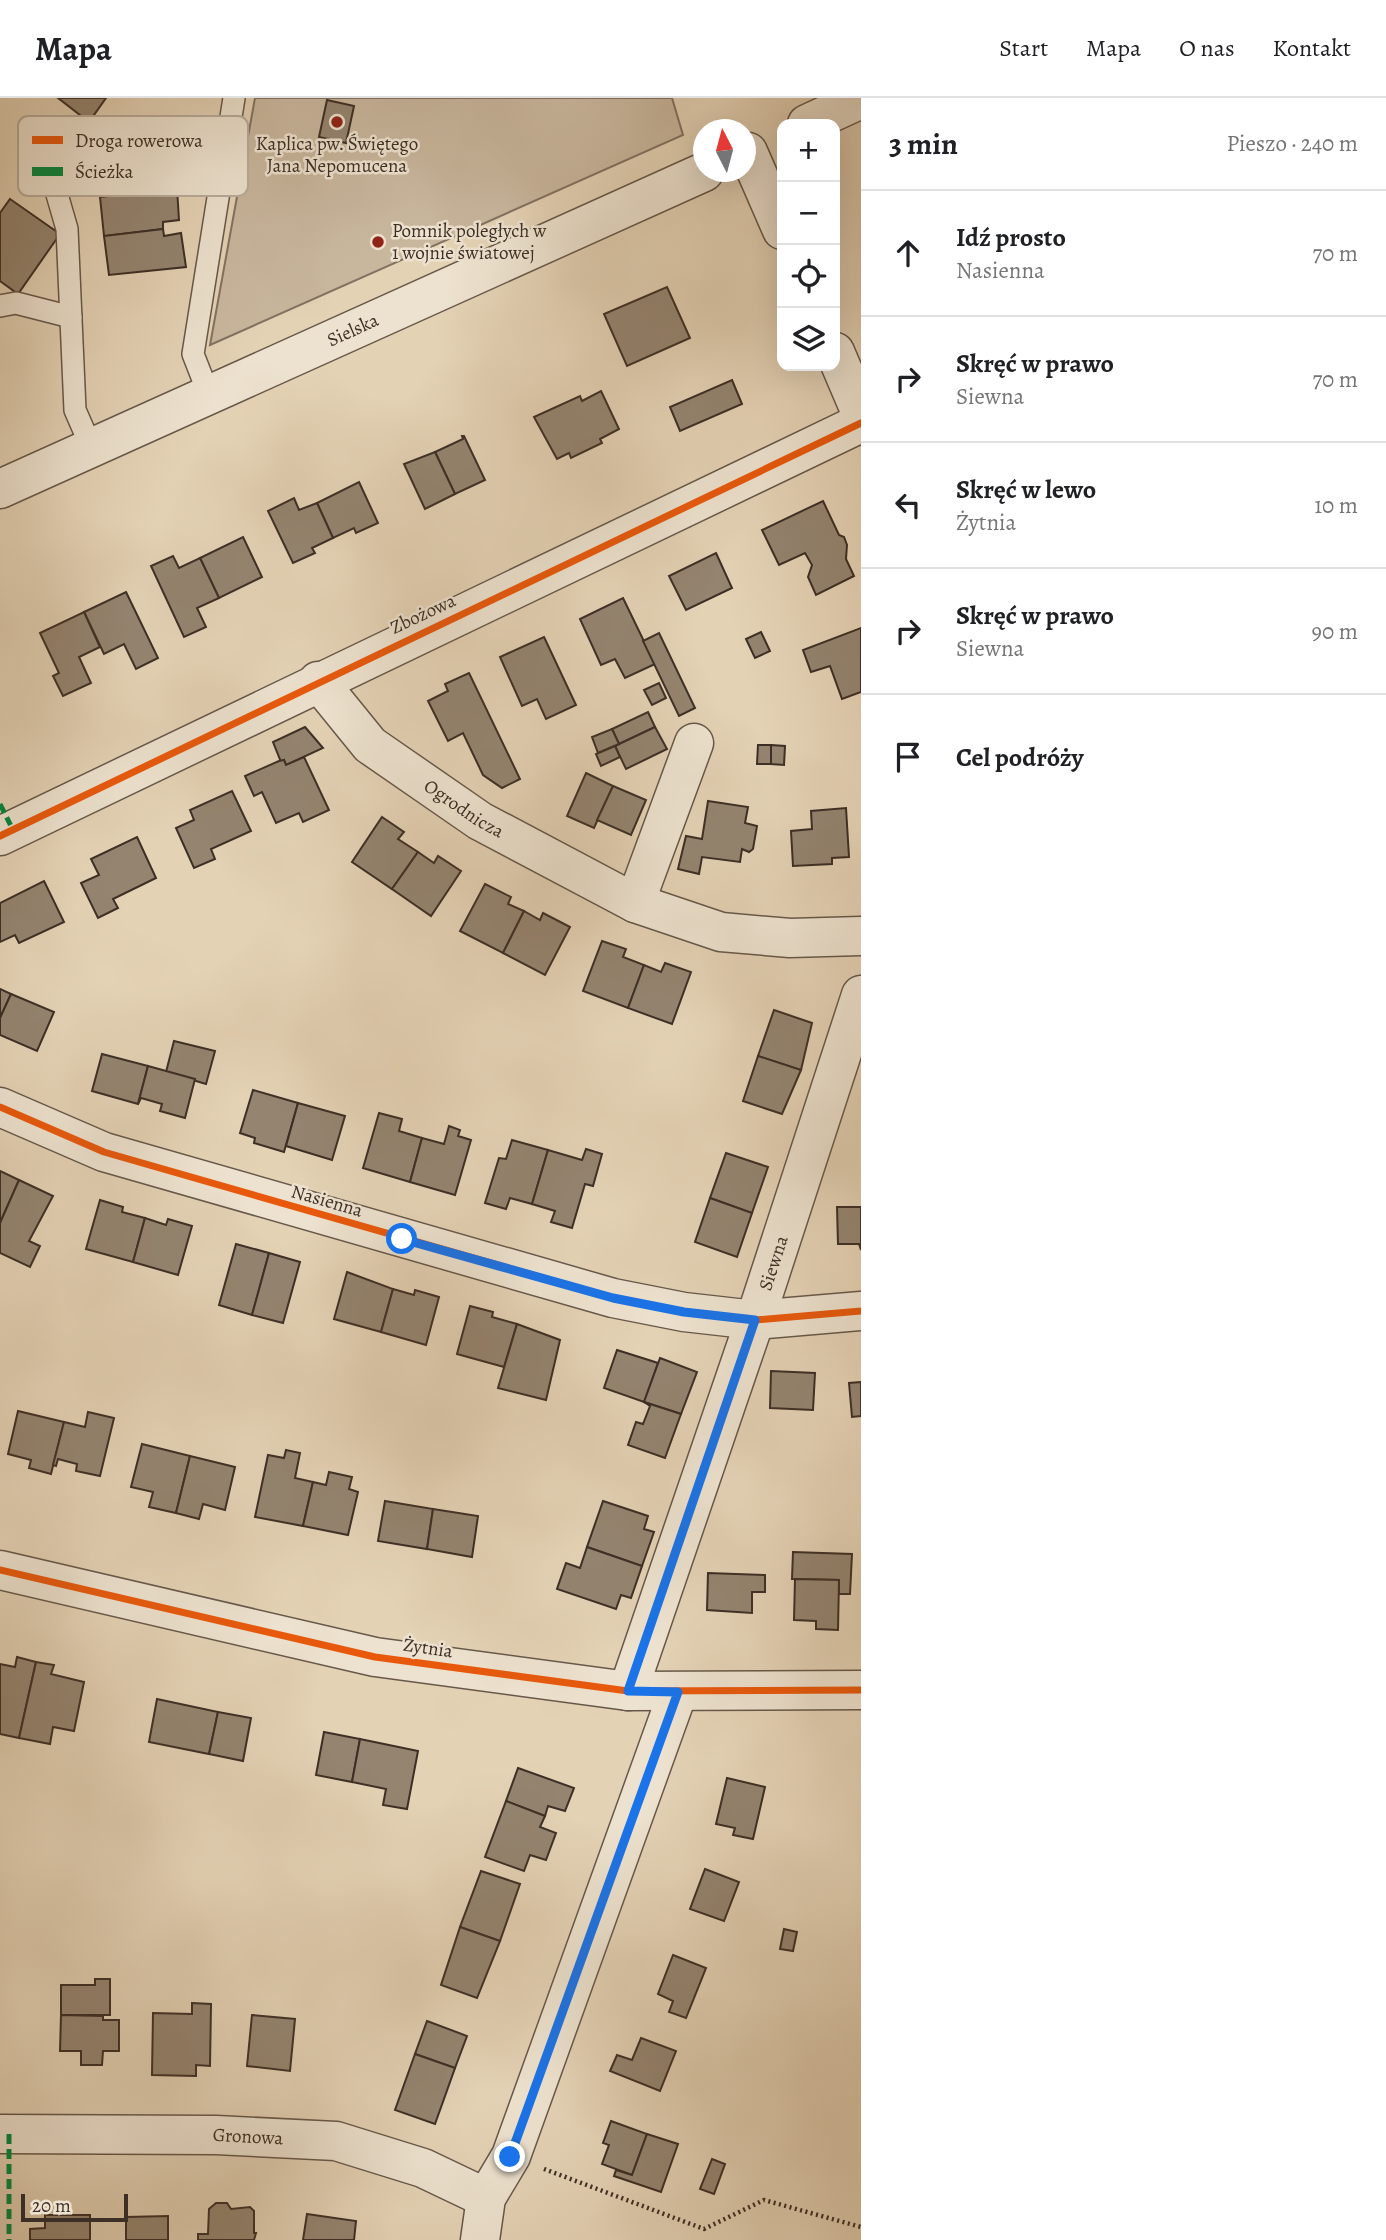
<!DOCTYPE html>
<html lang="pl">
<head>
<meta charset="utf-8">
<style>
  :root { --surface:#fff; --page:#f6f6f6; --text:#202124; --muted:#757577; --line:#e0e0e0 }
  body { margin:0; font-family:Alegreya,serif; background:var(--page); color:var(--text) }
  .controls { position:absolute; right:21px; top:21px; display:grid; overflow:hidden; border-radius:14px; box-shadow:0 7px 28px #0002 }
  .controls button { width:63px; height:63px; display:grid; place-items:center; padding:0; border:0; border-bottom:2px solid var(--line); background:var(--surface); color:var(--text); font:35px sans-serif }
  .compass { position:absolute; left:693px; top:21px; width:63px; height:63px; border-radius:50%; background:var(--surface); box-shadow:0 7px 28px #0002; rotate:354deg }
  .scale { position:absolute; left:21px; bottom:18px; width:107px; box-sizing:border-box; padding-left:7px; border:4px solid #3d2f26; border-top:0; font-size:19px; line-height:24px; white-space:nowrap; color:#3d2f26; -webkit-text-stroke:5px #ede2cf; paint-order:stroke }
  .stop { position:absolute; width:21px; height:21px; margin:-16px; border:5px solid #1a73e8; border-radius:50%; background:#fff }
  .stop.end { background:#1a73e8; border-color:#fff; box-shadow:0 2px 7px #0008 }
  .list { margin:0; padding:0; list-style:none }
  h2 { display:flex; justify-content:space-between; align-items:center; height:91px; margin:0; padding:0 28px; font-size:30px }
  h2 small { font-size:23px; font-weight:400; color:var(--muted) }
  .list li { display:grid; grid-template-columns:46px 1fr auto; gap:21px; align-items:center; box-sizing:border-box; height:126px; padding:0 28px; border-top:2px solid var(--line) }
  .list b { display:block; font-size:26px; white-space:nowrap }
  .list p { margin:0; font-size:23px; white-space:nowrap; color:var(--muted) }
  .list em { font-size:23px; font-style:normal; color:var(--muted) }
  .icon { flex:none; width:38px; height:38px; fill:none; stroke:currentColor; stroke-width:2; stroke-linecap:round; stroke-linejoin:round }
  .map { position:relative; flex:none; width:861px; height:2142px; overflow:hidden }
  header { display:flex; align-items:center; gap:42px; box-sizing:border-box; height:98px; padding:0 35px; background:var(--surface); border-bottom:2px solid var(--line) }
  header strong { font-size:33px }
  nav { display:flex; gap:38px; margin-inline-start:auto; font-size:24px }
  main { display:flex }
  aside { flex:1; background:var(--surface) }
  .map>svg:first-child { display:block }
</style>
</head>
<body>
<header>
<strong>Mapa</strong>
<nav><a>Start</a><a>Mapa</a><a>O nas</a><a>Kontakt</a></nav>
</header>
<main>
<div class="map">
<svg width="861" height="2142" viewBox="0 0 861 2142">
  <rect width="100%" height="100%" fill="#e4d2b5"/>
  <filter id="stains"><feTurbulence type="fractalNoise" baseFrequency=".00286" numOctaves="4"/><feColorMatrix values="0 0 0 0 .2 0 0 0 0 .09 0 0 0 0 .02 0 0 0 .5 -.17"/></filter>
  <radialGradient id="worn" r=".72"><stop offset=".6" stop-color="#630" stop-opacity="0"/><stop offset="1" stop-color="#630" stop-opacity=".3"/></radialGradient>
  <path fill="#c8b69d" stroke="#827262" stroke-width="2" d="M255,0h417l11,37 -473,210z"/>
  <g fill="#948470" stroke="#3d2f26" stroke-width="2">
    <path d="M58,0h48l-17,24z"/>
    <path d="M327,2l27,6 -8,37 -27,-6z"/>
    <path d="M173,50l2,34 -17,2 1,6 18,-2 -77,9 -5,-39z"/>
    <path d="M177,90l2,32 -16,2v7l-59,7 -4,-39z"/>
    <path d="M10,101l50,35 -42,60 -18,-13v-68z"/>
    <path d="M163,131l1,7 17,-3 5,34 -77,8 -5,-39z"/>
    <path d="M667,189l23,51 -63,28 -23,-52z"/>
    <path d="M732,282l10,24 -62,27 -10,-24z"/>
    <path d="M601,293l18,38 -19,10 2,4 -31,15 -2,-5 -12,6 -23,-42 46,-21 2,5z"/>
    <path d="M462,338h2l21,44 -30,14 -20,-42 28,-13z"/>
    <path d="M435,354l20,42 -30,15 -21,-45z"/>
    <path d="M359,384l19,41 -22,10 -2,-5 -21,10 -16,-35z"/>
    <path d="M294,400l5,12 18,-7 16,35 -21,10 3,5 -22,10 -25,-52z"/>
    <path d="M823,403l16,34 5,2 3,8 -1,14 8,17 -38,19 -8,-18 4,-12 -7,-12 -26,12 -17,-35z"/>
    <path d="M243,439l19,40 -43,21 -19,-40z"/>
    <path d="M716,455l16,35 -46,22 -17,-34z"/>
    <path d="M173,458l6,12 21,-10 19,40 -22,10 9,19 -22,10 -33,-71z"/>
    <path d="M126,494l32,66 -22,11 -12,-25 -20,10 -20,-42z"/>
    <path d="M623,500l32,66 -30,14 -10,-19 -14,6 -21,-46z"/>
    <path d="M84,514l16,35 -21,10 12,26 -28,13 -10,-20 6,-3 -19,-40z"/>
    <path d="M861,530v64l-19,7 -12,-33 -19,6 -8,-22z"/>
    <path d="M761,534l9,19 -15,7 -9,-19z"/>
    <path d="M659,535l36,75 -16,8 -36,-75z"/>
    <path d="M544,539l32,68 -30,14 -9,-20 -15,7 -22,-49z"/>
    <path d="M469,575l51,106 -18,9 -19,-13 -20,-42 -15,8 -20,-40 20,-10 -3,-7z"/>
    <path d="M659,585l7,15 -14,7 -8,-15z"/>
    <path d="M648,614l7,15 -36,17 -7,-15z"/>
    <path d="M305,629l18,21 -37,17 -2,-5 -3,2 -8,-20z"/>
    <path d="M655,629l12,22 -41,20 -11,-23z"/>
    <path d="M612,631l7,15 -21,9 -6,-16z"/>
    <path d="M758,647h13v19h-14z"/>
    <path d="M771,647l14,1 -1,19 -13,-1z"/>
    <path d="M615,648l5,11 -19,9 -5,-12z"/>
    <path d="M304,659l25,53 -26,12 -4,-9 -23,10 -14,-31 -8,4 -9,-20 34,-15 5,-1 2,5z"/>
    <path d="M586,675l27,13 -19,42 -27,-12z"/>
    <path d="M613,688l33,14 -15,35 -34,-15z"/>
    <path d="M232,693l19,40 -40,18 4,10 -21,9 -18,-40 18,-8 -4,-10z"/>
    <path d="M708,703l40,6 -3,16 12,3 -4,23 -4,3 -7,-3 -2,13 -38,-5 -3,17 -21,-5 8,-33 16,3z"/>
    <path d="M846,710l3,49 -17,1v6l-39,2 -2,-35 21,-2 -1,-18z"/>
    <path d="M382,719l22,15 -6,7 20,13 -26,37 -40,-27z"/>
    <path d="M137,739l19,41 -43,21 5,9 -20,10 -17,-35 18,-8 -8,-16z"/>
    <path d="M418,754l16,11 4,-7 23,15 -30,45 -39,-27z"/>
    <path d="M44,783l20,41 -45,21 -4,-8 -15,7v-39z"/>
    <path d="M485,786l26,13 -3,7 16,7 -21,42 -43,-22z"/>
    <path d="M524,813l16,9 3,-7 27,14 -25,48 -42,-22z"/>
    <path d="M602,843l24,8 -3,8 21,8 -16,43 -45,-17z"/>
    <path d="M665,865l26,9 -19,52 -44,-16 16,-43 17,7z"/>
    <path d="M0,891l11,5 -11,24z"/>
    <path d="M11,896l43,18 -17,39 -37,-16v-17z"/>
    <path d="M774,912l38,13 -11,47 -43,-14z"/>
    <path d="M174,943l41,10 -9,33 -40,-12z"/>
    <path d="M102,956l46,12 -10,38 -46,-13z"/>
    <path d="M758,958l43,14 -19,44 -39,-13z"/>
    <path d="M148,968l47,13 -10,39 -25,-7 2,-7 -21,-6 -3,6z"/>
    <path d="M253,992l45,13 -14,49 -30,-9 1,-5 -15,-5z"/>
    <path d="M298,1005l47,13 -13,44 -46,-14z"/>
    <path d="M379,1015l23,6 -3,12 23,7 -12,44 -47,-14z"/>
    <path d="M449,1028l11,4 -2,6 13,4 -16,55 -45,-13 12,-44 22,6z"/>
    <path d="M512,1042l36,10 -16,54 -22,-6 -4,11 -21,-6 14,-45 7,1z"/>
    <path d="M586,1051l16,5 -9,32 -8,-2 -13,44 -21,-6 4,-11 -23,-7 16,-54 34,10z"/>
    <path d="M726,1055l42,14 -16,46 -42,-15z"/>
    <path d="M0,1073l19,9 -19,43z"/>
    <path d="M19,1082l34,16 -24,45 11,5 -10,21 -30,-14v-30z"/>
    <path d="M710,1100l42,15 -15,44 -42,-15z"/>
    <path d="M100,1102l23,7 -1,5 23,6 -12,44 -47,-13z"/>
    <path d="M837,1109h24v43l-2,-6h-21z"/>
    <path d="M145,1120l21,7 2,-6 24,7 -14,49 -45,-13z"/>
    <path d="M236,1146l33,9 -17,62 -33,-10z"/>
    <path d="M269,1155l31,9 -17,61 -31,-8z"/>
    <path d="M347,1174l46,17 -12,43 -47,-13z"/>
    <path d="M393,1191l21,6 1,-5 24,7 -13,48 -45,-13z"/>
    <path d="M470,1208l23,6 -1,5 25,7 -13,43 -47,-13z"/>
    <path d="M517,1226l43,16 -14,60 -48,-12z"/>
    <path d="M617,1252l41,13 -14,39 -40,-14z"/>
    <path d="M660,1260l37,14 -16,42 -37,-12z"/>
    <path d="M771,1273l44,2 -2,37 -43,-2z"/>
    <path d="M861,1284v34l-9,1 -3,-34z"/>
    <path d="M644,1304l37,12 -16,44 -37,-13 8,-23 7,2 7,-18z"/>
    <path d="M18,1313l46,11 -13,52 -22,-6 2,-8 -23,-6z"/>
    <path d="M88,1314l26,6 -14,58 -24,-5 1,-7 -19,-5 -2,7 -3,-1 11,-43 21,5z"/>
    <path d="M142,1346l48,12 -14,57 -27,-6 4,-15 -22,-5z"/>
    <path d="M286,1352l14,3 -5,25 18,4 -10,44 -48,-9 13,-62 16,3z"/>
    <path d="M190,1358l45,11 -10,43 -22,-6 -4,15 -23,-6z"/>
    <path d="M329,1374l23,5 -3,12 9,3 -10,43 -45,-9 10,-44 13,3z"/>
    <path d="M385,1403l48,8 -6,40 -49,-8z"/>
    <path d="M603,1403l45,15 -4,13 10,3 -12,34 -55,-19z"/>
    <path d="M433,1411l45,7 -6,41 -45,-8z"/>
    <path d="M587,1449l55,19 -11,32 -10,-3 -5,14 -59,-20 9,-26 14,5z"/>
    <path d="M793,1454l59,2 -2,40h-11v-14l-47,-1z"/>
    <path d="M708,1475l57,2v17h-13v21l-45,-3z"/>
    <path d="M795,1481l44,1 -1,50 -22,-1v-8l-22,-1z"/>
    <path d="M17,1559l19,5 -17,76 -19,-4v-70l15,3z"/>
    <path d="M36,1564l18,3 -3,9 33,8 -10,49 -21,-4 -3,17 -31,-6z"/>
    <path d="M157,1601l61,13 -9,42 -60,-12z"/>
    <path d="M218,1614l33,6 -8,43 -34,-7z"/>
    <path d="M324,1634l36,7 -8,43 -36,-7z"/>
    <path d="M360,1641l58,12 -11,58 -24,-4 3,-16 -34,-7z"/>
    <path d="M518,1670l56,20 -9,23 -17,-5 -3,10 -39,-15z"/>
    <path d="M727,1680l38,9 -12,52 -20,-4 2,-7 -19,-4z"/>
    <path d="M506,1703l39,15 -5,11 16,6 -10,27 -16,-5 -6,16 -39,-14z"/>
    <path d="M705,1771l34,13 -15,39 -34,-12z"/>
    <path d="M481,1773l39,13 -20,57 -40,-14z"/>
    <path d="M460,1829l40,14 -23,57 -36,-13z"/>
    <path d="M784,1831l13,3 -4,19 -13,-2z"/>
    <path d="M673,1857l33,13 -20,50 -17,-6 4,-11 -15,-7z"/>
    <path d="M95,1881h15v36h-49v-30h34z"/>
    <path d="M192,1905l19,1 -1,62 -14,-1v11l-44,-1 1,-62 39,1z"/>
    <path d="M61,1917l42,1v4h16v31h-16l-1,14h-21v-14h-21z"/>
    <path d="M252,1917l43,4 -5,52 -43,-5z"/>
    <path d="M427,1923l40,15 -12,32 -40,-14z"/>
    <path d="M641,1940l35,13 -16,40 -50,-20 7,-16 15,5z"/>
    <path d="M415,1956l40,14 -20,56 -40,-14z"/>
    <path d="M611,2023l36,13 -15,41 -30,-11 7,-19 -6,-2z"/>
    <path d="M647,2036l31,10 -17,48 -47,-16 2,-6 16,5z"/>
    <path d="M712,2061l13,5 -11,30 -14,-5z"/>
    <path d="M216,2105h11l4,6 19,-2 4,4v22h2l-2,7h-56v-6h10l1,-25z"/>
    <path d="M307,2116l49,7 -2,19h-51z"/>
    <path d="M45,2117h45v25h-60v-11l15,-1z"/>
    <path d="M168,2118v24h-42v-23z"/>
  </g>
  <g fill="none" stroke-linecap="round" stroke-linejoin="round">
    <g stroke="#67584a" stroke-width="24">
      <g id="service">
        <path d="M41,41l26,90 8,181 17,39"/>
        <path d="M0,208l16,-3 55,14"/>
        <path d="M209,297l-16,-41 41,-256"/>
      </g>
    </g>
    <g stroke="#67584a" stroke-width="41">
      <g id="minor">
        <path d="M807,26l54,-25"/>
        <path d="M748,54l34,78"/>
        <path d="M835,254l26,61"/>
        <path id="s1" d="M0,391l704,-317"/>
        <path id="s2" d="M318,583l52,64 110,76 155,82 86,29 69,6 71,-2"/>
        <path d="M0,738l861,-413"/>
        <path d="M635,805l59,-160"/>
        <path d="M0,1009l104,45 509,146 71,14 71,8 106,-9"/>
        <path d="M0,1472l375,87 253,34 233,-1"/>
        <path id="s3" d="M628,1593l127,-371 106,-325"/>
        <path id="s4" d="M0,2036l216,1 120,6 87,27 63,30"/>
        <path d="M480,2142l6,-42 25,-42 167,-464"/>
      </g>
    </g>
    <path stroke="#3d2f26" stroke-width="4.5" stroke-dasharray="2 3.5" stroke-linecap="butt" d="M544,2071l160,60 60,-29 97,27"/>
    <use href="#service" stroke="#ede2cf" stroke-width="21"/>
    <use href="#minor" stroke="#ede2cf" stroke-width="38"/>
    <g stroke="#00873e" stroke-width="5" stroke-dasharray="10 5" stroke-linecap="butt">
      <path d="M0,706l13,26"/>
      <path d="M9,2036v106"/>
    </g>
    <g stroke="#ede2cf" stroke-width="11">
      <g id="cycleway">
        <path d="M0,738l861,-413"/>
        <path d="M0,1009l104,45 509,146 71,14 71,8 106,-9"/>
        <path d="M0,1472l375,87 253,34 233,-1"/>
      </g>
    </g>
    <use href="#cycleway" stroke="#e8590c" stroke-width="7"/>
  </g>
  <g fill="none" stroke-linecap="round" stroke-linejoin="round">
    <path stroke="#1a73e8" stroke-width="9" d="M402,1141l211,59 71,14 71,8 -127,371 50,1 -168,465"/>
  </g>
  <g fill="#8f2418" stroke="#ede2cf" stroke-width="2.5">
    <circle cx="337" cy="24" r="7"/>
    <circle cx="378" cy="144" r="7"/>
  </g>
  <g text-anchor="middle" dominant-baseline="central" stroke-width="5" stroke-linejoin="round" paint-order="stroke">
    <g font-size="19" fill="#3d2f26" stroke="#ede2cf">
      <text x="337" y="46">Kaplica pw. Świętego<tspan x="337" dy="22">Jana Nepomucena</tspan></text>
      <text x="392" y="133" text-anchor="start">Pomnik poległych w<tspan x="392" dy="22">1 wojnie światowej</tspan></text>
    </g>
    <g font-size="19" fill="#3d2f26" stroke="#ede2cf">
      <text stroke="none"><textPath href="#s1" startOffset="387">Sielska</textPath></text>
      <text transform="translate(423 516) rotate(-25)">Zbożowa</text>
      <text stroke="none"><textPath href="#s2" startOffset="196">Ogrodnicza</textPath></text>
      <text transform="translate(327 1103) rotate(16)">Nasienna</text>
      <text stroke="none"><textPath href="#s3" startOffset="452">Siewna</textPath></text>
      <text transform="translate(428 1550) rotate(8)">Żytnia</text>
      <text stroke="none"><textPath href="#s4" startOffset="248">Gronowa</textPath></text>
    </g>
  </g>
  <rect x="18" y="18" width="230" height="80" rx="10" fill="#ede2cf" stroke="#b8ac9c" stroke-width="2"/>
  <rect x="32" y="38" width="31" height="8" fill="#e8590c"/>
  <rect x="32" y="69" width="31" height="9" fill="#00873e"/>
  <g font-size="19" fill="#3d2f26">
    <text x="75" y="49">Droga rowerowa</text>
    <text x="75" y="80">Ścieżka</text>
  </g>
  <rect width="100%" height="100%" filter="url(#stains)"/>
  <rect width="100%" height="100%" fill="url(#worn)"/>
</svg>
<div class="controls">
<button>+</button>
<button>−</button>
<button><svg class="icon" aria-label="locate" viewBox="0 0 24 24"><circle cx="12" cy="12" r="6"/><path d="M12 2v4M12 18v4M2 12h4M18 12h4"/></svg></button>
<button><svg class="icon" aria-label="layers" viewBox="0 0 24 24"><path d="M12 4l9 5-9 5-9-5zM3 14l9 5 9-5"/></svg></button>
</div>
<svg class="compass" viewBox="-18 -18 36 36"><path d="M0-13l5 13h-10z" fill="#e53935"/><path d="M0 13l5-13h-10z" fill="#757577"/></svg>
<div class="scale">20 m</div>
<div class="stop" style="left:402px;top:1141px"></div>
<div class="stop end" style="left:510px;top:2059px"></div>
</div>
<aside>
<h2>3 min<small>Pieszo · 240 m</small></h2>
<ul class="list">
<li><svg class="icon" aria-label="ahead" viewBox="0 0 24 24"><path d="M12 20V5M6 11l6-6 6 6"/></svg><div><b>Idź prosto</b><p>Nasienna</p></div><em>70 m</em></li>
<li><svg class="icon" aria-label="right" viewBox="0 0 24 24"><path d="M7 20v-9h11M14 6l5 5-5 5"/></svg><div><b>Skręć w prawo</b><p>Siewna</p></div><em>70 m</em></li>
<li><svg class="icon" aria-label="left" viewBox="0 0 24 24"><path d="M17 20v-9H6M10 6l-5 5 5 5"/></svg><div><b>Skręć w lewo</b><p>Żytnia</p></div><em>10 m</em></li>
<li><svg class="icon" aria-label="right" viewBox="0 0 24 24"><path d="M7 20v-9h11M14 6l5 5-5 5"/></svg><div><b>Skręć w prawo</b><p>Siewna</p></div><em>90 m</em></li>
<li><svg class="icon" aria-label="arrive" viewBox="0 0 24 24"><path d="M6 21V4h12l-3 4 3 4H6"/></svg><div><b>Cel podróży</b></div></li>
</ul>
</aside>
</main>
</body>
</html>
